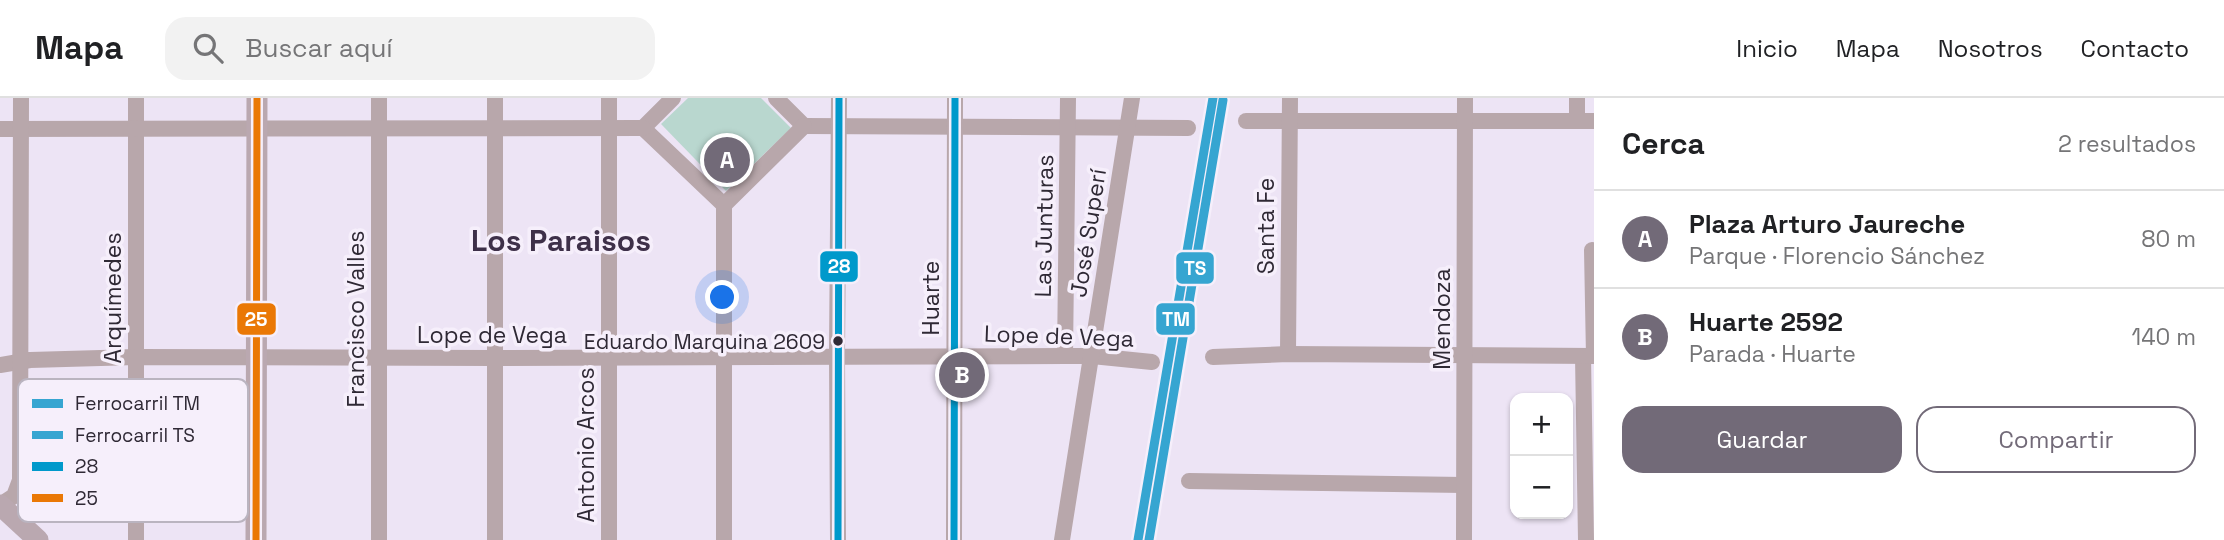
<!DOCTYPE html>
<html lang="es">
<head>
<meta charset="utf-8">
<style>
  :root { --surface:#fff; --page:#f2f2f2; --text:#202124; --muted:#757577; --line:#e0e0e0; --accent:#726a78 }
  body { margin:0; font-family:"Space Grotesk",sans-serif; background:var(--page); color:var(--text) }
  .controls { position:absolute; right:21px; bottom:21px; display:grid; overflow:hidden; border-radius:14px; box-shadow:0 2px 5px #0004 }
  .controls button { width:63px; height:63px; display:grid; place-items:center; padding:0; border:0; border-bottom:2px solid var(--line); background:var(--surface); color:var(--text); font:35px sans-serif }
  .you { position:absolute; left:723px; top:200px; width:24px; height:24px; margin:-18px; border:5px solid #fff; border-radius:50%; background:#1a73e8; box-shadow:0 0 0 10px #1a73e833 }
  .badge { display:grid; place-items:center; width:46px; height:46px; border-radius:50%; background:var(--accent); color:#fff; font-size:23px; font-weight:700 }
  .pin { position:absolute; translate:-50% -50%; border:4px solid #fff; box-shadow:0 2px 7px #0006 }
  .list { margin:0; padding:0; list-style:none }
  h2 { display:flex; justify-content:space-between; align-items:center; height:91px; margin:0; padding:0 28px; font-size:30px }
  h2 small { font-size:23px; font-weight:400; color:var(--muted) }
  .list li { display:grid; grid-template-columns:46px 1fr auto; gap:21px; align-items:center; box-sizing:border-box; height:98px; padding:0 28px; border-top:2px solid var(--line) }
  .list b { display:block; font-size:26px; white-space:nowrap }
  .list p { margin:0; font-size:23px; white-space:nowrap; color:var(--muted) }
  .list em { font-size:23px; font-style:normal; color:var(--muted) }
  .actions { display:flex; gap:14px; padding:21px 28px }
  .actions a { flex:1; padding:16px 0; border:2px solid var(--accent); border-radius:21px; text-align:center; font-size:24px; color:var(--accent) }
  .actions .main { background:var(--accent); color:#fff }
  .icon { flex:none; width:38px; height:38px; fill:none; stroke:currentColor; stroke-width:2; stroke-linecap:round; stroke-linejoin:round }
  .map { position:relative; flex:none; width:1594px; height:442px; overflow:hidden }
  header { display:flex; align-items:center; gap:42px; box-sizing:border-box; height:98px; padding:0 35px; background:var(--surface); border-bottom:2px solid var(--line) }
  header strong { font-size:33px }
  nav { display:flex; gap:38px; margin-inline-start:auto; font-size:24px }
  .search { width:490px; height:63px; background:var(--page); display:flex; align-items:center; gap:18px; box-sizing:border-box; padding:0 24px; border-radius:21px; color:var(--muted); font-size:26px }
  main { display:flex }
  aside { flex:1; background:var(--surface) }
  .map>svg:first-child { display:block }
</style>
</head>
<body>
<header>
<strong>Mapa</strong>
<div class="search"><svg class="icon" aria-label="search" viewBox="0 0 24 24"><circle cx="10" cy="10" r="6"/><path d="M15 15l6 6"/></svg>Buscar aquí</div>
<nav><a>Inicio</a><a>Mapa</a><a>Nosotros</a><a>Contacto</a></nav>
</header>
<main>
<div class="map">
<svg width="1594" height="442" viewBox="0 0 1594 442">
  <rect width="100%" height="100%" fill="#ede4f5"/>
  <path fill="#b9d7cf" d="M688,0h73l30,30 -65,63 -65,-67z"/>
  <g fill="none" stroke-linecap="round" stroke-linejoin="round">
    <g stroke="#b8a7ab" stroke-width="16">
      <path d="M136,0v442"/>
      <path d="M776,0l28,28"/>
      <path d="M1577,0v23"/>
      <path d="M1246,23h348"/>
      <path d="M804,28l384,2"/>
      <path d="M643,30l81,77"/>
      <path d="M643,30l30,-30"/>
      <path d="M0,31l643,-1"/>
      <path d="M1592,152l2,106"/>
      <path d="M1288,256l2,-256"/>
      <path d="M1065,258l3,-258"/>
      <path d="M1583,258l3,184"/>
      <path d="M1213,259l75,-3 306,2"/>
      <path d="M0,267l30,-5 106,-3 358,1 571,-2h27l60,6"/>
      <path d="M20,382l236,-2"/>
      <path d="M1189,383l275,4"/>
      <path d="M0,407l14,-9 6,-16 1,-382"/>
      <path d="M379,442v-442"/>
      <path d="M495,442v-442"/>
      <path d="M609,442v-442"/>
      <path d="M724,442v-335l80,-79"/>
      <path d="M838,442l-1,-185 2,-257"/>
      <path d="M954,442l1,-442"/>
      <path d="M1062,442l70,-442"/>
      <path d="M1464,442l1,-442"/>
    </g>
    <g stroke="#baa8b0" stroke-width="21">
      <path d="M0,407l38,35"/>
      <path d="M256,442l1,-442"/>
    </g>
    <g stroke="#afa3a9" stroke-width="6">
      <path id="rail" d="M1146,442l75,-442"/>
    </g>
    <use href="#rail" stroke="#f6effb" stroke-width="3.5" stroke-dasharray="10" stroke-linecap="butt"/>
    <g stroke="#f6effb" stroke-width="12">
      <g id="bus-1">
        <path d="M838,442l1,-442"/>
        <path d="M954,442l1,-442"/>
      </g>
    </g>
    <g stroke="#f6effb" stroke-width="12">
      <path id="bus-2" d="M256,442l1,-442"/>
    </g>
    <use href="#bus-1" stroke="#0099cb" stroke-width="7"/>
    <use href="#bus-2" stroke="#ea7805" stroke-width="7"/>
    <g stroke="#f6effb" stroke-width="14">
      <path id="rail-1" d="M1138,442l75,-442"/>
    </g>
    <g stroke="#f6effb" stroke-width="14">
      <path id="rail-2" d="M1149,442l74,-440"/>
    </g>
    <use href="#rail-1" stroke="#36a5d1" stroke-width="9"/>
    <use href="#rail-2" stroke="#36a5d1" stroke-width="9"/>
  </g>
  <circle fill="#2f2935" stroke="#f6effb" stroke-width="2.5" cx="838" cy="243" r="6"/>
  <g text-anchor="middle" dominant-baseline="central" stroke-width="7" stroke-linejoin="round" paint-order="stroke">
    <g font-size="21" fill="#2f2935" stroke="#f6effb" text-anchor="end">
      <text x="825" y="243">Eduardo Marquina 2609</text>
    </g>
    <g font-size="23" fill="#2f2935" stroke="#f6effb">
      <text transform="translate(1044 128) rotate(-89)">Las Junturas</text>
      <text transform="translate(1266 128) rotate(-90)">Santa Fe</text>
      <text transform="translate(1088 135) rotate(-81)">José Superí</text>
      <text transform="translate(113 200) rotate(-90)">Arquímedes</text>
      <text transform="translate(931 200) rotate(-90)">Huarte</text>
      <text transform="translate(356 221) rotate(-90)">Francisco Valles</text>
      <text transform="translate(1442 221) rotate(-90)">Mendoza</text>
      <text x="492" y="237">Lope de Vega</text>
      <text transform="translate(1059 238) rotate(2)">Lope de Vega</text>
      <text transform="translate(586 347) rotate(-90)">Antonio Arcos</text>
    </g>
    <g font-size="30" font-weight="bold" fill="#3e3049" stroke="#f6effb">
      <text x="561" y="142">Los Paraisos</text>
    </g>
  </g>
  <rect x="18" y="281" width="230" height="143" rx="10" fill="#f6effb" stroke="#bab4c0" stroke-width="2"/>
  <rect x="32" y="301" width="31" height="9" fill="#36a5d1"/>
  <rect x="32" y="333" width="31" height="8" fill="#36a5d1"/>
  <rect x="32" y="364" width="31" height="9" fill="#0099cb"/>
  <rect x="32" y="396" width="31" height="8" fill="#ea7805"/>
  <g font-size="19" fill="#2f2935">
    <text x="75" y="312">Ferrocarril TM</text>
    <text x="75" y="344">Ferrocarril TS</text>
    <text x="75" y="375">28</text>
    <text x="75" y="407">25</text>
  </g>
  <g stroke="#f6effb" stroke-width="2.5">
    <rect x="819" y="152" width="40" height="33" rx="7" fill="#0099cb"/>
    <rect x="1175" y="153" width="40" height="34" rx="7" fill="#36a5d1"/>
    <rect x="236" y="204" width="41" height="34" rx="7" fill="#ea7805"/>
    <rect x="1155" y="204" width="41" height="34" rx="7" fill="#36a5d1"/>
  </g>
  <g font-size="19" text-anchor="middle" font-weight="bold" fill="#fff">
    <text x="839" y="175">28</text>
    <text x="1195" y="177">TS</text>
    <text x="256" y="228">25</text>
    <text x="1176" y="228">TM</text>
  </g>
</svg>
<div class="controls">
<button>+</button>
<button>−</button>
</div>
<div class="you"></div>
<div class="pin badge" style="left:727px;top:62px">A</div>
<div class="pin badge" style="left:962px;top:277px">B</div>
</div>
<aside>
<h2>Cerca<small>2 resultados</small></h2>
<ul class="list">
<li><span class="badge">A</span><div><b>Plaza Arturo Jaureche</b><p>Parque · Florencio Sánchez</p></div><em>80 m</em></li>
<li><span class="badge">B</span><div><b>Huarte 2592</b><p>Parada · Huarte</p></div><em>140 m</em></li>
</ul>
<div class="actions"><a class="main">Guardar</a><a>Compartir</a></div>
</aside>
</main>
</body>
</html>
